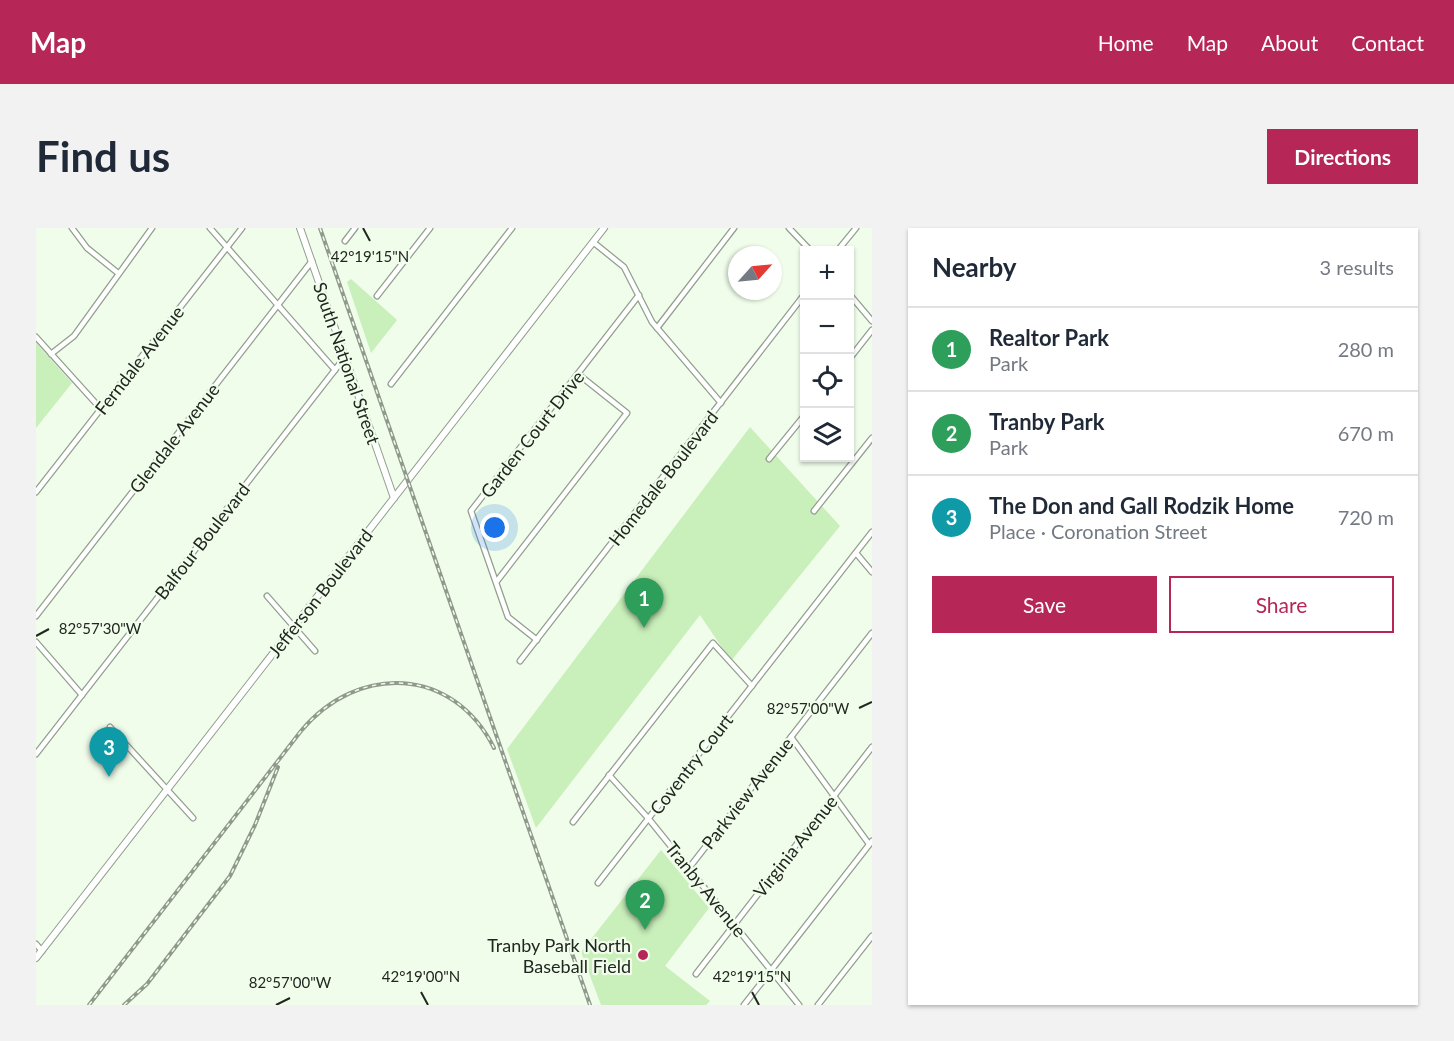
<!DOCTYPE html>
<html lang="en">
<head>
<meta charset="utf-8">
<style>
  :root { --surface:#fff; --page:#f2f2f3; --text:#1f2937; --muted:#747a83; --line:#e0e1e3; --accent:#b62758 }
  body { margin:0; font-family:Lato,sans-serif; background:var(--page); color:var(--text) }
  .controls { position:absolute; right:18px; top:18px; display:grid; overflow:hidden; border-radius:0px; box-shadow:0 2px 4px #0004 }
  .controls button { width:54px; height:54px; display:grid; place-items:center; padding:0; border:0; border-bottom:2px solid var(--line); background:var(--surface); color:var(--text); font:30px sans-serif }
  .compass { position:absolute; left:692px; top:18px; width:54px; height:54px; border-radius:50%; background:var(--surface); box-shadow:0 2px 4px #0004; rotate:63deg }
  .you { position:absolute; left:459px; top:300px; width:21px; height:21px; margin:-15px; border:4px solid #fff; border-radius:50%; background:#1a73e8; box-shadow:0 0 0 9px #1a73e833 }
  .badge { display:grid; place-items:center; width:39px; height:39px; border-radius:50%; background:var(--accent); color:#fff; font-size:20px; font-weight:700 }
  .pin { position:absolute; translate:-50% -50px; filter:drop-shadow(0 2px 3px #0008) }
  .pin::after { content:''; position:absolute; top:32px; width:21px; height:18px; background:inherit; clip-path:polygon(0 0,100% 0,50% 100%) }
  .list { margin:0; padding:0; list-style:none }
  h2 { display:flex; justify-content:space-between; align-items:center; height:78px; margin:0; padding:0 24px; font-size:26px }
  h2 small { font-size:20px; font-weight:400; color:var(--muted) }
  .list li { display:grid; grid-template-columns:39px 1fr auto; gap:18px; align-items:center; box-sizing:border-box; height:84px; padding:0 24px; border-top:2px solid var(--line) }
  .list b { display:block; font-size:22px; white-space:nowrap }
  .list p { margin:0; font-size:20px; white-space:nowrap; color:var(--muted) }
  .list em { font-size:20px; font-style:normal; color:var(--muted) }
  .actions { display:flex; gap:12px; padding:18px 24px }
  .actions a { flex:1; padding:14px 0; border:2px solid var(--accent); border-radius:0px; text-align:center; font-size:21px; color:var(--accent) }
  .actions .main { background:var(--accent); color:#fff }
  .icon { flex:none; width:33px; height:33px; fill:none; stroke:currentColor; stroke-width:2; stroke-linecap:round; stroke-linejoin:round }
  .map { position:relative; flex:none; width:836px; height:777px; overflow:hidden; border-radius:0px }
  header { display:flex; align-items:center; gap:36px; box-sizing:border-box; height:84px; padding:0 30px; background:var(--accent); color:#fff }
  header strong { font-size:28px }
  nav { display:flex; gap:33px; margin-inline-start:auto; font-size:21px }
  .intro { display:flex; align-items:center; justify-content:space-between; box-sizing:border-box; height:144px; padding:0 36px }
  h1 { margin:0; font-size:42px }
  .button { padding:15px 27px; border-radius:0px; background:var(--accent); color:#fff; font-size:21px; font-weight:700 }
  main { display:flex; gap:36px; padding:0 36px }
  aside { flex:1; background:var(--surface); border-radius:0px; box-shadow:0 2px 4px #0004 }
  .map>svg:first-child { display:block }
</style>
</head>
<body>
<header>
<strong>Map</strong>
<nav><a>Home</a><a>Map</a><a>About</a><a>Contact</a></nav>
</header>
<div class="intro"><h1>Find us</h1><a class="button">Directions</a></div>
<main>
<div class="map">
<svg width="836" height="777" viewBox="0 0 836 777">
  <rect width="100%" height="100%" fill="#f0fdeb"/>
  <g fill="#c9efba">
    <path d="M315,51l46,41 -26,33 -24,-71z"/>
    <path d="M0,115l36,40 -36,45z"/>
    <path d="M714,199l90,99 -109,135 -31,-46 -164,213 -29,-79z"/>
    <path d="M625,622l48,58 -44,58 45,35 -4,4h-105l-20,-53z"/>
  </g>
  <g fill="none" stroke-linecap="round" stroke-linejoin="round">
    <g stroke="#929f8e" stroke-width="7">
      <g id="minor">
        <path d="M36,0l15,20 31,25"/>
        <path d="M174,0l125,142"/>
        <path d="M753,0l21,22"/>
        <path d="M309,13l10,-13"/>
        <path d="M557,14l31,25 28,55 69,81"/>
        <path d="M802,22l18,-22"/>
        <path d="M814,67l22,26"/>
        <path d="M341,68l53,-68"/>
        <path d="M621,100l77,-100"/>
        <path d="M0,109l65,72"/>
        <path d="M15,126l23,-18 78,-108"/>
        <path d="M814,130l22,-28"/>
        <path d="M355,156l121,-156"/>
        <path d="M733,231l35,-43"/>
        <path d="M0,264l206,-264"/>
        <path d="M778,283l58,-73"/>
        <path d="M820,325l16,19"/>
        <path d="M461,353l130,-168 -49,-39"/>
        <path d="M231,368l48,55"/>
        <path d="M0,388l276,-355"/>
        <path d="M501,412l-29,-23 -37,-106 168,-216"/>
        <path d="M0,414l46,53"/>
        <path d="M484,433l284,-366"/>
        <path d="M74,499l83,91"/>
        <path d="M755,509l78,107"/>
        <path d="M0,526l309,-397"/>
        <path d="M573,547l39,43 151,187"/>
        <path d="M537,594l140,-179 39,43"/>
        <path d="M653,640l183,-235"/>
        <path d="M562,655l274,-351"/>
        <path d="M0,716l6,7"/>
        <path d="M660,746l176,-227"/>
        <path d="M708,777l128,-164"/>
        <path d="M782,777l54,-69"/>
      </g>
    </g>
    <g stroke="#929f8e" stroke-width="8">
      <g id="tertiary">
        <path d="M264,0l94,270"/>
        <path d="M0,730l568,-730"/>
      </g>
    </g>
    <use href="#minor" stroke="#fff" stroke-width="4.5"/>
    <use href="#tertiary" stroke="#fff" stroke-width="6"/>
    <g stroke="#90998c" stroke-width="4">
      <g id="rail">
        <path d="M284,0l270,777"/>
        <path d="M53,777l212,-274c57,-68 152,-65 193,17"/>
        <path d="M88,777l23,-21 83,-108 25,-51 23,-58"/>
      </g>
    </g>
    <use href="#rail" stroke="#f0fdeb" stroke-width="1.5" stroke-dasharray="4.5" stroke-linecap="butt"/>
  </g>
  <path fill="none" stroke="#222620" stroke-width="2" d="M327,0l7,13M0,408l13,-7M823,480l13,-6M385,764l7,13M716,764l7,13M240,777l14,-7"/>
  <circle fill="#b62758" stroke="#f0fdeb" stroke-width="2" cx="607" cy="727" r="6"/>
  <g text-anchor="middle" dominant-baseline="central" stroke-width="4.5" stroke-linejoin="round" paint-order="stroke">
    <g font-size="18" fill="#222620" stroke="#f0fdeb">
      <text transform="translate(103 132) rotate(-52)">Ferndale Avenue</text>
      <text transform="translate(311 135) rotate(71)">South National Street</text>
      <text transform="translate(496 206) rotate(-52)">Garden Court Drive</text>
      <text transform="translate(138 210) rotate(-52)">Glendale Avenue</text>
      <text transform="translate(627 250) rotate(-52)">Homedale Boulevard</text>
      <text transform="translate(166 313) rotate(-52)">Balfour Boulevard</text>
      <text transform="translate(284 365) rotate(-52)">Jefferson Boulevard</text>
      <text transform="translate(655 536) rotate(-52)">Coventry Court</text>
      <text transform="translate(711 565) rotate(-52)">Parkview Avenue</text>
      <text transform="translate(759 618) rotate(-52)">Virginia Avenue</text>
      <text transform="translate(670 661) rotate(51)">Tranby Avenue</text>
    </g>
    <g font-size="18" fill="#222620" stroke="#f0fdeb" text-anchor="end">
      <text x="595" y="717">Tranby Park North<tspan x="595" dy="21">Baseball Field</tspan></text>
    </g>
  </g>
  <g font-size="15" text-anchor="middle" fill="#222620" stroke="#f0fdeb" stroke-width="4.5" stroke-linejoin="round" paint-order="stroke">
    <text x="334" y="34">42°19'15"N</text>
    <text x="64" y="406">82°57'30"W</text>
    <text x="772" y="486">82°57'00"W</text>
    <text x="385" y="754">42°19'00"N</text>
    <text x="716" y="754">42°19'15"N</text>
    <text x="254" y="760">82°57'00"W</text>
  </g>
</svg>
<div class="controls">
<button>+</button>
<button>−</button>
<button><svg class="icon" aria-label="locate" viewBox="0 0 24 24"><circle cx="12" cy="12" r="6"/><path d="M12 2v4M12 18v4M2 12h4M18 12h4"/></svg></button>
<button><svg class="icon" aria-label="layers" viewBox="0 0 24 24"><path d="M12 4l9 5-9 5-9-5zM3 14l9 5 9-5"/></svg></button>
</div>
<svg class="compass" viewBox="-18 -18 36 36"><path d="M0-13l5 13h-10z" fill="#e53935"/><path d="M0 13l5-13h-10z" fill="#747a83"/></svg>
<div class="you"></div>
<div class="pin badge" style="left:608px;top:400px;background:#2e9e5b">1</div>
<div class="pin badge" style="left:609px;top:702px;background:#2e9e5b">2</div>
<div class="pin badge" style="left:73px;top:549px;background:#0f9aa8">3</div>
</div>
<aside>
<h2>Nearby<small>3 results</small></h2>
<ul class="list">
<li><span class="badge" style="background:#2e9e5b">1</span><div><b>Realtor Park</b><p>Park</p></div><em>280 m</em></li>
<li><span class="badge" style="background:#2e9e5b">2</span><div><b>Tranby Park</b><p>Park</p></div><em>670 m</em></li>
<li><span class="badge" style="background:#0f9aa8">3</span><div><b>The Don and Gall Rodzik Home</b><p>Place · Coronation Street</p></div><em>720 m</em></li>
</ul>
<div class="actions"><a class="main">Save</a><a>Share</a></div>
</aside>
</main>
</body>
</html>
